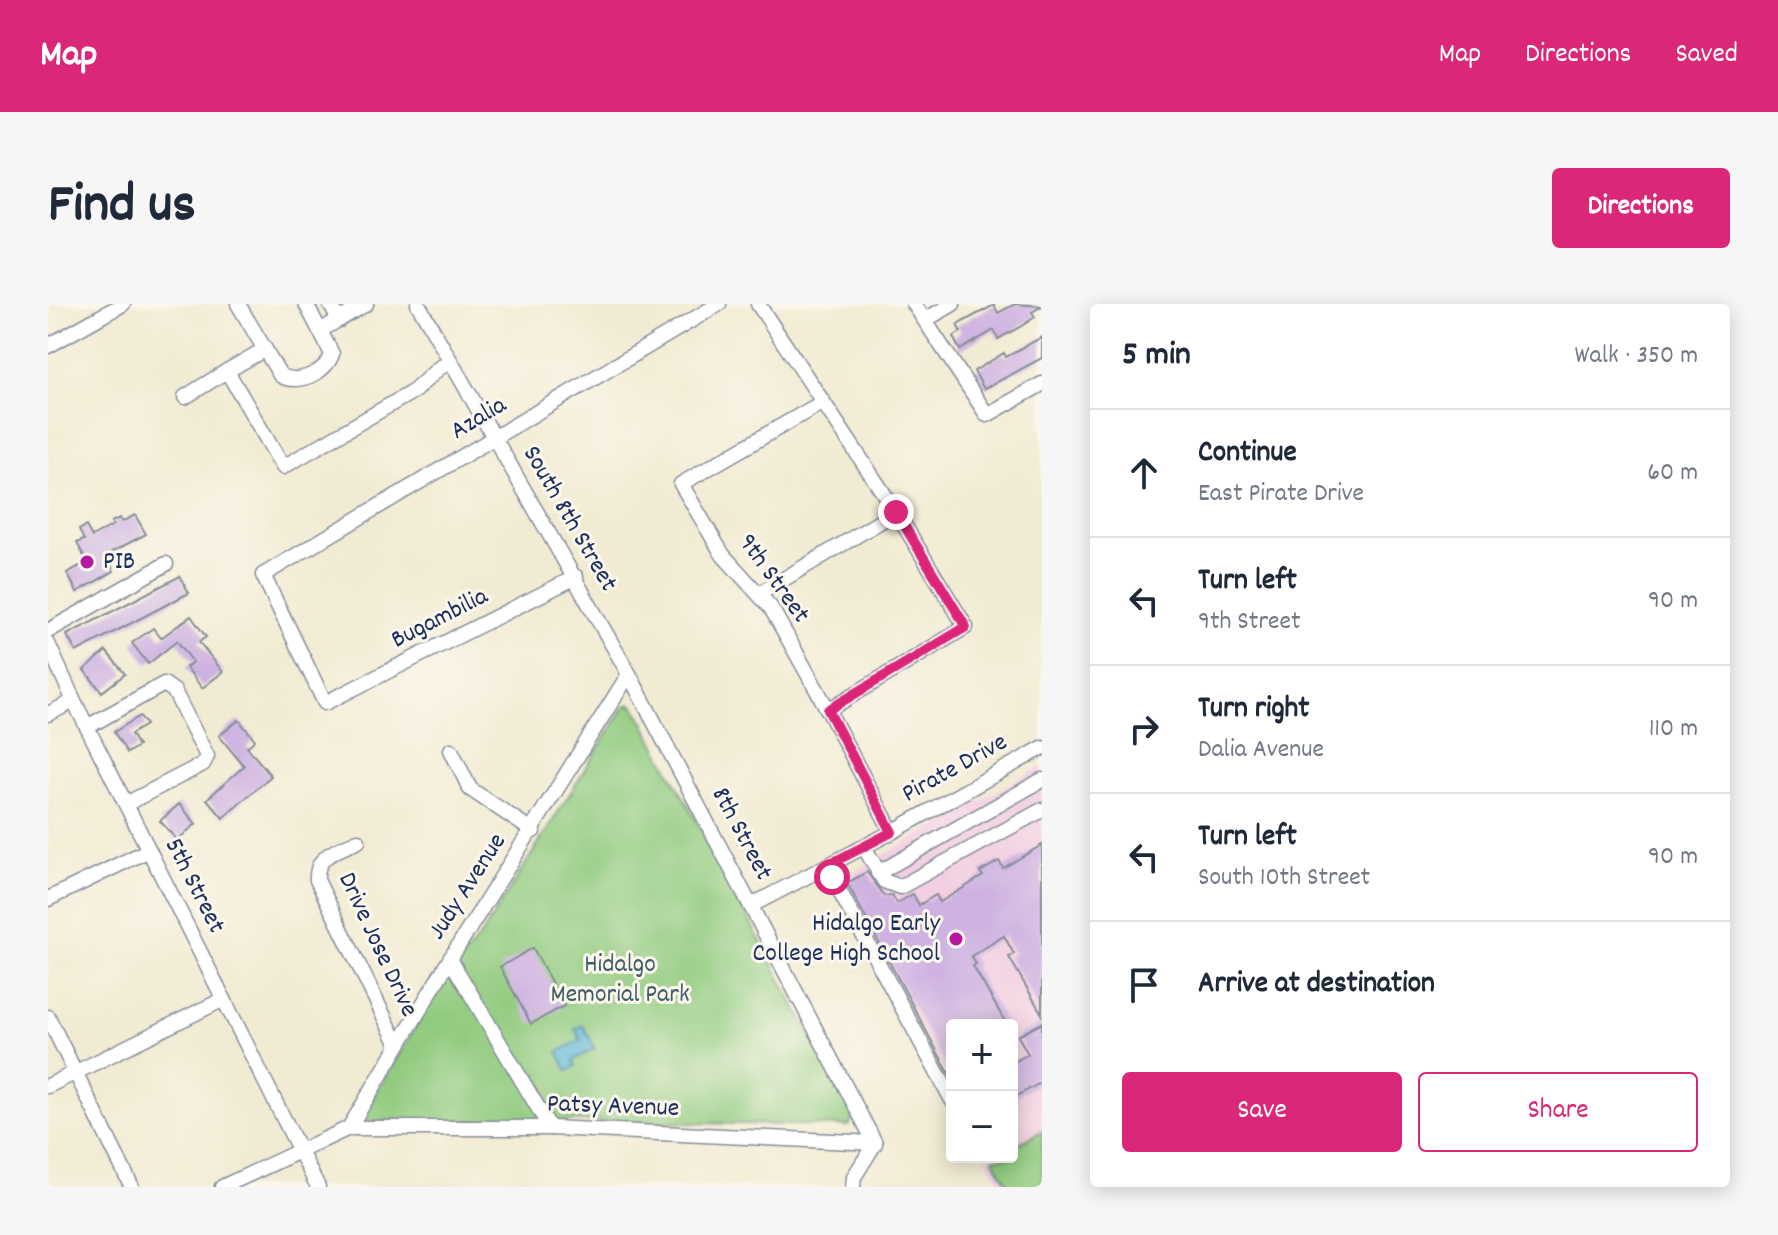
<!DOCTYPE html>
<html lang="en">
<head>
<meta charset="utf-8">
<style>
  :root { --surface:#fff; --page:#f6f6f7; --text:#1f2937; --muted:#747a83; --line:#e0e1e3; --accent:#db2777 }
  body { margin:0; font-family:Dekko,sans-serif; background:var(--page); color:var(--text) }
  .controls { position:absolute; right:24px; bottom:24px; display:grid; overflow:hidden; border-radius:8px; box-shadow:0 4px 20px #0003 }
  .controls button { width:72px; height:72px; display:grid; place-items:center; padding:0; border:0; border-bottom:2px solid var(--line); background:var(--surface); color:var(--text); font:40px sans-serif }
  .stop { position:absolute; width:24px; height:24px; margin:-18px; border:6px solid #db2777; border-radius:50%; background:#fff }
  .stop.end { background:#db2777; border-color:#fff; box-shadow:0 2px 8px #0008 }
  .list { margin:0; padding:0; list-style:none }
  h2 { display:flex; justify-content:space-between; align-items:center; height:104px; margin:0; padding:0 32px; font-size:34px }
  h2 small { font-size:26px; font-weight:400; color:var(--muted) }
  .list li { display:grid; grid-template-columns:52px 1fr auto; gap:24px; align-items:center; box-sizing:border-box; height:128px; padding:0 32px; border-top:2px solid var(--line) }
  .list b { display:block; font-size:30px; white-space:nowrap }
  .list p { margin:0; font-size:26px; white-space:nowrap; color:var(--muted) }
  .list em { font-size:26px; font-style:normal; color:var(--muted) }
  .actions { display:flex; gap:16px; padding:24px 32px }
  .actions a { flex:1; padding:18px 0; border:2px solid var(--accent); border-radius:8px; text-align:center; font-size:28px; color:var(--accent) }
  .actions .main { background:var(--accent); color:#fff }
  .icon { flex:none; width:44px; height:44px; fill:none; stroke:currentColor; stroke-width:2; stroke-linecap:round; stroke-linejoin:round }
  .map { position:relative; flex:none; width:994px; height:883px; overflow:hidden; border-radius:8px }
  header { display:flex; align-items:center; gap:48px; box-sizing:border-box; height:112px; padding:0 40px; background:var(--accent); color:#fff }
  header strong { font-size:38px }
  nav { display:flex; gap:44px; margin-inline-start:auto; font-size:28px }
  .intro { display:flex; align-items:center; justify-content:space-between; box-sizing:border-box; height:192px; padding:0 48px }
  h1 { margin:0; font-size:56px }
  .button { padding:20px 36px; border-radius:8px; background:var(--accent); color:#fff; font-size:28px; font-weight:700 }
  main { display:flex; gap:48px; padding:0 48px }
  aside { flex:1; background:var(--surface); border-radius:8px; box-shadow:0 4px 20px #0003 }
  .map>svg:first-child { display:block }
</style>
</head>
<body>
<header>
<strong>Map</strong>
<nav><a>Map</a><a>Directions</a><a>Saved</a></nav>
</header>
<div class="intro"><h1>Find us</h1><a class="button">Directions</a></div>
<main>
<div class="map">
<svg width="994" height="883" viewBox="0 0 994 883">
  <rect width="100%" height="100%" fill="#fbf7ec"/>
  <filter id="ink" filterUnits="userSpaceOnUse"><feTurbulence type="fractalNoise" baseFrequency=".0125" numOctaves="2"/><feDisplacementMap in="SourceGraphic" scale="16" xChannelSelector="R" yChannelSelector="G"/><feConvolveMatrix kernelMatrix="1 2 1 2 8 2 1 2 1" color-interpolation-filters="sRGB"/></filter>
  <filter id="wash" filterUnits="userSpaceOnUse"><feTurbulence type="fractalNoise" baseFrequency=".006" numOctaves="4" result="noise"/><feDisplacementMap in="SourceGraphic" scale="32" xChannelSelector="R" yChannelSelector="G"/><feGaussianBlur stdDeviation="1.8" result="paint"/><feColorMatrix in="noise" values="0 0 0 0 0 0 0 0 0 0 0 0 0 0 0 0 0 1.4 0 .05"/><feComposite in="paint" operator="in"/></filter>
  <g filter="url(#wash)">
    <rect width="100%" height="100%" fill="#f2ebd3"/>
    <path fill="#f2cfe2" d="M994,462v421h-40l-16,-30h26v-132h-60v62l-113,-207z"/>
    <g fill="#91cb7f" stroke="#567d6e" stroke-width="2">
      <path d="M583,400l5,4 218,408 -5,10 -277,-5h-204l-6,-4 76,-128 43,-54 144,-229z"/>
      <path d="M994,827v56h-33l-16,-29 19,-1v-10z"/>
    </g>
    <path fill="#57b6d6" stroke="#39729a" stroke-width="2" d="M535,721l12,23 -21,12 2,6 -8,5 -10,-19 23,-12 -6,-11z"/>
    <g id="blocks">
      <g fill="#ceb2e1">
        <path d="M967,0l27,2 -10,6 3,5 -15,10 -22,12 -4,-9 -34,20 -7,-13 8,-5 -4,-7 37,-20 4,8z"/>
        <path d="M994,33v21l-58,31 -10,-18 30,-18 2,4z"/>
        <path d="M87,211l11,19 -40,21 8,16 -37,21 -10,-19 20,-11 -10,-19 7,-3 -5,-10 7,-4 6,11 21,-12 -2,-3 9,-4 2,4z"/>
        <path d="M132,272l9,17 -113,59 -9,-17z"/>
        <path d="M143,312l15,21 -7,5 24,30 -21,16 -16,-21 7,-5 -16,-21 -29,23 -16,-21 21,-15 8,10z"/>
        <path d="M58,347l19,23 -23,18 -18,-22z"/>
        <path d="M92,412l6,9 -15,9 7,12 -11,7 -13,-21z"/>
        <path d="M191,416l16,20 -8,7 24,29 -48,42 -16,-19 37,-33 -25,-30z"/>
        <path d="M131,500l17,20 -19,16 -17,-19z"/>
        <path d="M994,541v169l-33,-57 5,-3 -10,-18 -33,20 5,8 -3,2 34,59h-55v54l-105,-196 20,-11 17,24 8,-1 5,8 16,-9 6,11 17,-10 4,7 43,-26 -3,-4 19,-11 4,7z"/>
        <path d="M485,644l31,58 -33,18 -31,-57z"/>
        <path d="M994,719v59l-27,15 -3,-5v-29l16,-9 -10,-18z"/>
      </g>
    </g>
  </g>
  <g filter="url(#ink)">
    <use href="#blocks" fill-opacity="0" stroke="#868d98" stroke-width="2"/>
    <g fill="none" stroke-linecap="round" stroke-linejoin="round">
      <g stroke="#868d98" stroke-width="17">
        <g id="minor">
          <path d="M190,0l42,71c17,11 46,-2 52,-21l-26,-50"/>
          <path d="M282,0l9,16"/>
          <path d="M370,0l211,370 246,469 -21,34 -1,10"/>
          <path d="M710,0l138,208 70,115 -138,83"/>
          <path d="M866,0l73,111 55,-31"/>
          <path d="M877,16l28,-16"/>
          <path d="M273,26l45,-26"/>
          <path d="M0,42l75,-42"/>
          <path d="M179,67l38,-22"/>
          <path d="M137,93l42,-26 56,96 131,-76 25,-23 12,-6"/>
          <path d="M775,98l-142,82 42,71 48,53 57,102 64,122"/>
          <path d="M528,273l-251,126 -62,-128 456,-271"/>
          <path d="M711,290l137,-82"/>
          <path d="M0,327l118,-67"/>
          <path d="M0,340l26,57 244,486"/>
          <path d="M0,410l26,-13"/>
          <path d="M39,423l77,-43 10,7 33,65 -4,8 -77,40"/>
          <path d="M403,446l19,39 63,42"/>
          <path d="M310,537c-20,9 -43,14 -41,39l81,165"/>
          <path d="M816,543l20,34 16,6 142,-77"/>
          <path d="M778,562l126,234"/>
          <path d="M830,569l164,-93"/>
          <path d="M0,595l101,-49"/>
          <path d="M704,601l140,-73 150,-84"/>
          <path d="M402,655l100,169"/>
          <path d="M0,713l84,170"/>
          <path d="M0,782l176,-87"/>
          <path d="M301,824l101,-169 179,-285"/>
          <path d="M174,883l127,-59h201l325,15"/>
        </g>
      </g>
      <use href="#minor" stroke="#fff" stroke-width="14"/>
    </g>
  </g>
  <g fill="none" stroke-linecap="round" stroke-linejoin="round" filter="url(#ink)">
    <path stroke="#db2777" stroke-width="10" d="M784,573l-6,-11 66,-34 -64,-122 138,-83 -70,-115"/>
  </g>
  <g fill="#b5179e" stroke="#fbf7ec" stroke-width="3">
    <circle cx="39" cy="258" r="8"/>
    <circle cx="908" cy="635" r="8"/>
  </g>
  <g text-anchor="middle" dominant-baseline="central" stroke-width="6" stroke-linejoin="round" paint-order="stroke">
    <g font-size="26" fill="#1b2f5e" stroke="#fbf7ec">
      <text transform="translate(431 115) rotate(-31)">Azalia</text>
      <text transform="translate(521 215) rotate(60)">South 8th Street</text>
      <text transform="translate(725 275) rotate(54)">9th Street</text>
      <text transform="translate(392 315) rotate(-27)">Bugambilia</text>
      <text transform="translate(907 465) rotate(-29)">Pirate Drive</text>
      <text transform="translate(693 530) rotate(62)">8th Street</text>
      <text transform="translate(146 582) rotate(63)">5th Street</text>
      <text transform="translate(420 583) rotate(-57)">Judy Avenue</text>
      <text transform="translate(329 641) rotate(65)">Drive Jose Drive</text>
      <text transform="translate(565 803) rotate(2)">Patsy Avenue</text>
    </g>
    <g font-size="26" fill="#1b2f5e" stroke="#fbf7ec" text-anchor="start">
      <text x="55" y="258">PIB</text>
      <text x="892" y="620" text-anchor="end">Hidalgo Early<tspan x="892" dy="30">College High School</tspan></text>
    </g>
    <g font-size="26" fill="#3e5e68" stroke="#fbf7ec">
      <text x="572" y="661">Hidalgo<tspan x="572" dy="30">Memorial Park</tspan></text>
    </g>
  </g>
</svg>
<div class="controls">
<button>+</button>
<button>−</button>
</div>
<div class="stop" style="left:784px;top:573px"></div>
<div class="stop end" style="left:848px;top:208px"></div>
</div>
<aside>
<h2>5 min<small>Walk · 350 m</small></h2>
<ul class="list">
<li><svg class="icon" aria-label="ahead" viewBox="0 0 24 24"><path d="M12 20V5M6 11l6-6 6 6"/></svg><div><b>Continue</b><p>East Pirate Drive</p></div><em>60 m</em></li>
<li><svg class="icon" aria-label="left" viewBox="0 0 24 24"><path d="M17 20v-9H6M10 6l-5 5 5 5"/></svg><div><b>Turn left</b><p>9th Street</p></div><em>90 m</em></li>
<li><svg class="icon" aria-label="right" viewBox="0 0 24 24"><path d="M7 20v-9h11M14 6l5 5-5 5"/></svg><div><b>Turn right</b><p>Dalia Avenue</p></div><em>110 m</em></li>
<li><svg class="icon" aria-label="left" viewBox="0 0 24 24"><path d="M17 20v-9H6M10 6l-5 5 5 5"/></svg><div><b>Turn left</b><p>South 10th Street</p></div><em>90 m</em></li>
<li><svg class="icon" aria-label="arrive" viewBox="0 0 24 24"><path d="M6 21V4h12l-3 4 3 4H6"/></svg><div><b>Arrive at destination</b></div></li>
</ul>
<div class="actions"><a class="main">Save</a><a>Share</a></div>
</aside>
</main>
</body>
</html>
